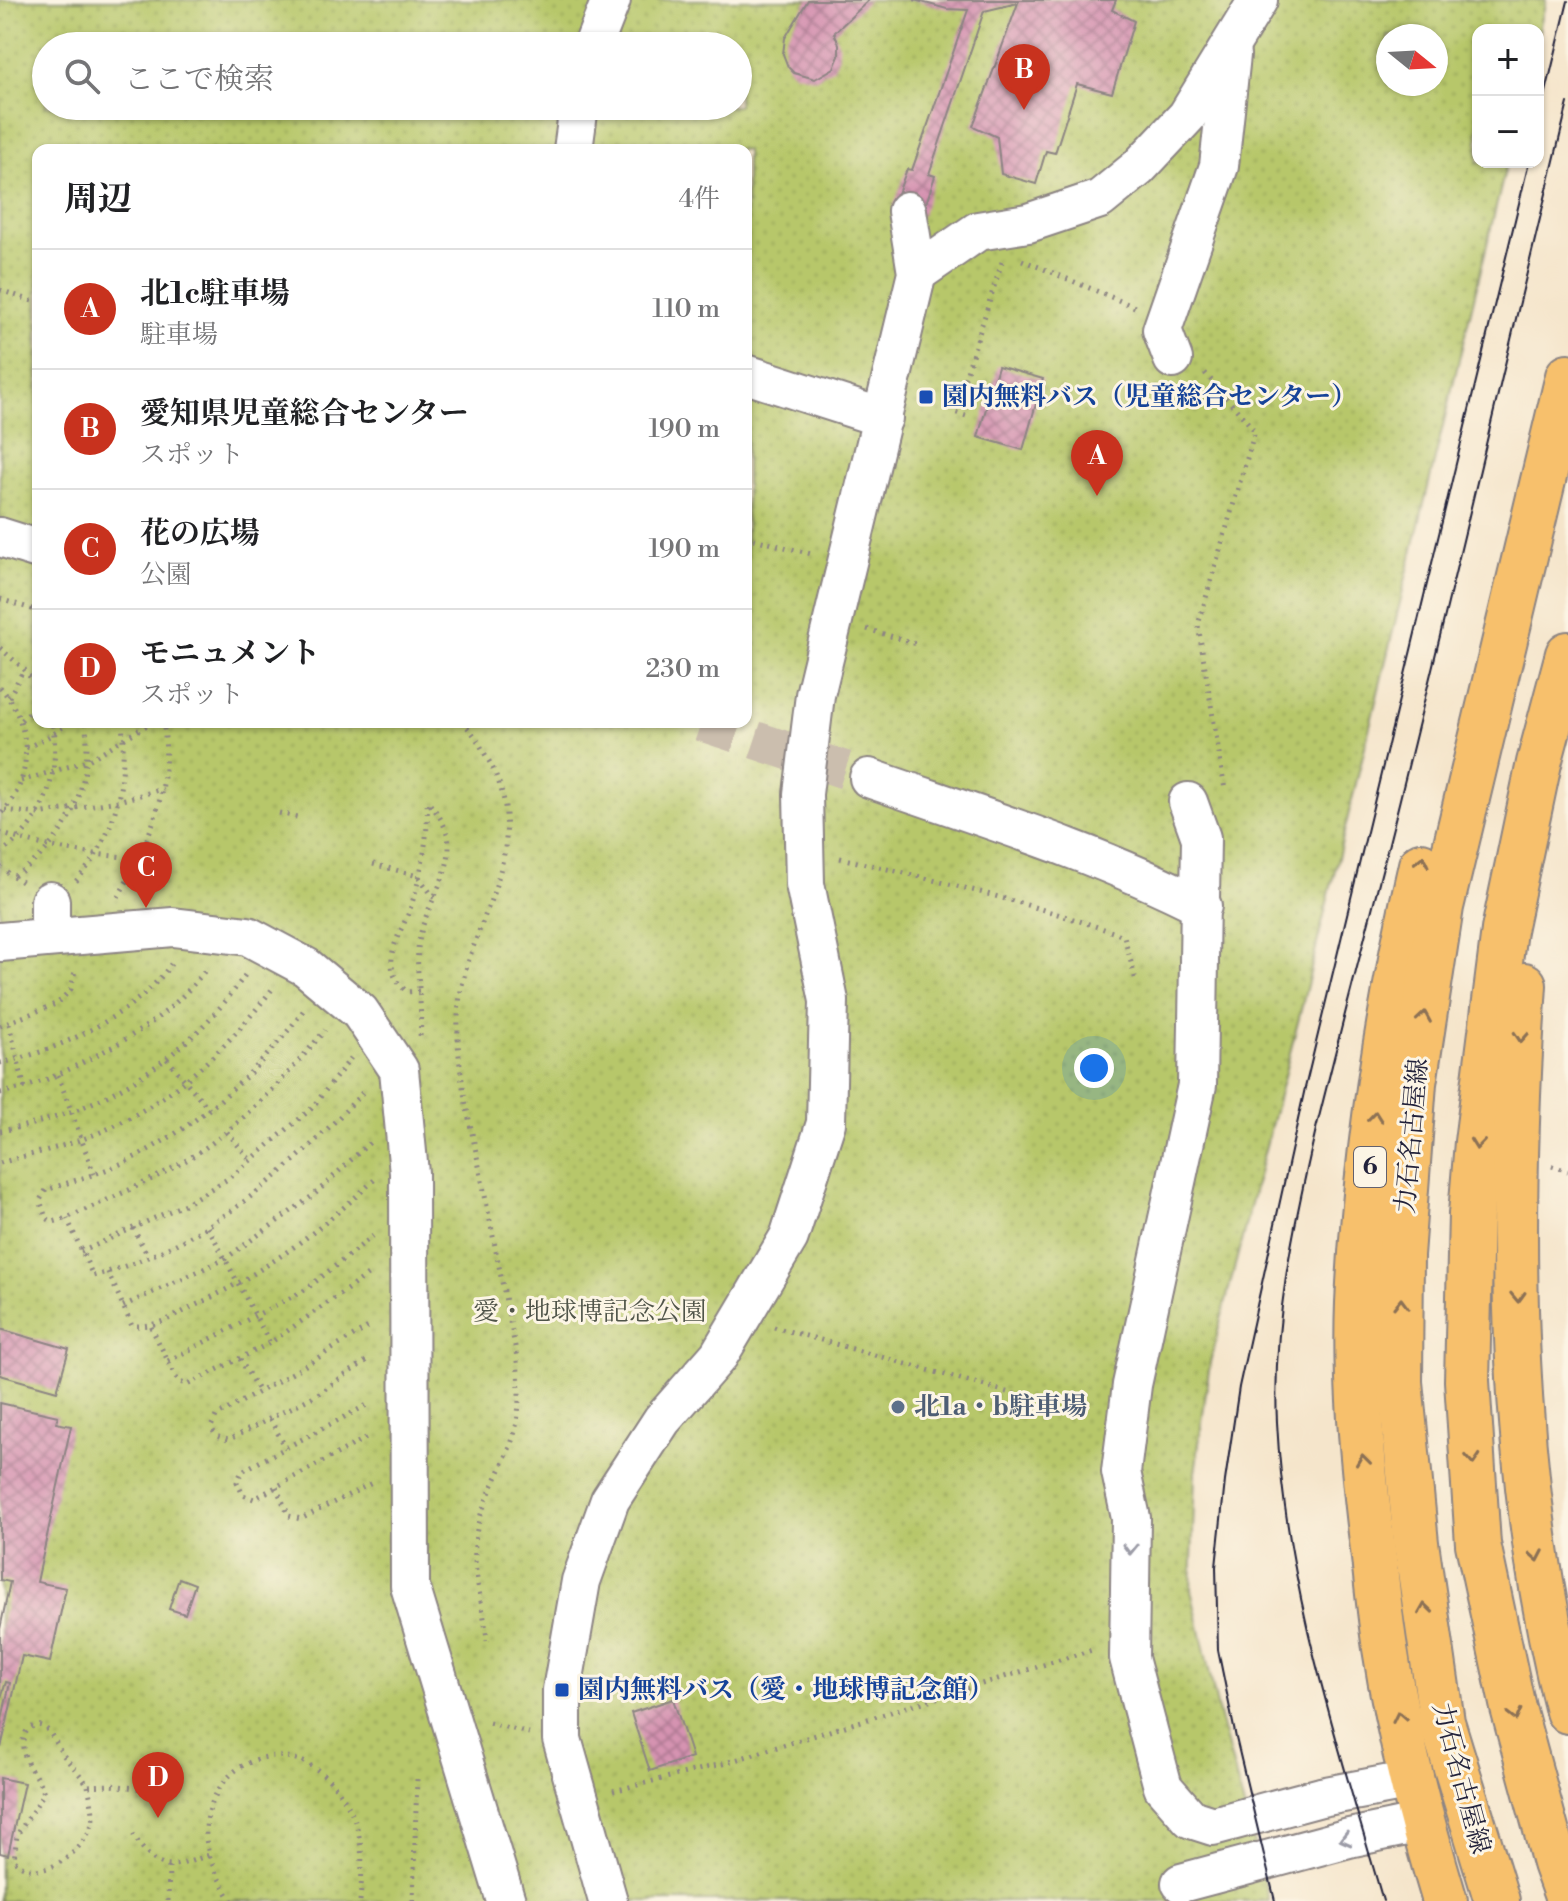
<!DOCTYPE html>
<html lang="ja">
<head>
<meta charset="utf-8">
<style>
  :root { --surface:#fff; --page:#f6f6f6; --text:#202124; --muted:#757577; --line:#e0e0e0; --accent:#c8321e }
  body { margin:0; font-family:"Libre Bodoni","Noto Serif JP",serif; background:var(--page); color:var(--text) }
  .controls { position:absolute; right:24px; top:24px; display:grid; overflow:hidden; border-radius:16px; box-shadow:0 2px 6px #0004 }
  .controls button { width:72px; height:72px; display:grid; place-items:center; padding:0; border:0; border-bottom:2px solid var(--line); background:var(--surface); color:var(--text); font:40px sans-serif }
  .compass { position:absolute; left:1376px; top:24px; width:72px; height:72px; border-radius:50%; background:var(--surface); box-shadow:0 2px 6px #0004; rotate:108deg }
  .you { position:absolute; left:1094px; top:1068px; width:28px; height:28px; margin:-20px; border:6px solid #fff; border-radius:50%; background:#1a73e8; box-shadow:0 0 0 12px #1a73e833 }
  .badge { display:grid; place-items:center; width:52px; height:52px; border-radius:50%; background:var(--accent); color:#fff; font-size:26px; font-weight:700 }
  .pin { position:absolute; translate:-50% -66px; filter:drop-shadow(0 2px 4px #0008) }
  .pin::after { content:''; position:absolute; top:42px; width:28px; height:24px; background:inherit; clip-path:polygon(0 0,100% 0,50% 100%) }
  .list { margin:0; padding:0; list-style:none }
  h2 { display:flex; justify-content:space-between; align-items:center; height:104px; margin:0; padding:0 32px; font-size:34px }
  h2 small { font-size:26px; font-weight:400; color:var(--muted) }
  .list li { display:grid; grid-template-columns:52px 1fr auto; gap:24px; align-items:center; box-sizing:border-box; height:120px; padding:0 32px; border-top:2px solid var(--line) }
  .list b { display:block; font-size:30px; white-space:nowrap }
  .list p { margin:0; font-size:26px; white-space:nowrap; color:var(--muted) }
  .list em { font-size:26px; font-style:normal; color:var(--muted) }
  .icon { flex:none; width:44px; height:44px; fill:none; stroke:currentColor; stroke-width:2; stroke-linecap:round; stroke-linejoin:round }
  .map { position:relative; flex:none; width:1568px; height:1901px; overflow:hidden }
  .search { position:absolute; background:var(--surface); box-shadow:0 2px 6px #0004; left:32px; top:32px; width:720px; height:88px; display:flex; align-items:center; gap:20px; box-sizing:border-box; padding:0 28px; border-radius:44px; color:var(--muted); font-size:30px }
  .panel { position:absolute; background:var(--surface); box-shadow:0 2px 6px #0004; left:32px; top:144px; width:720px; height:584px; border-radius:16px }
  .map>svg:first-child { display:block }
</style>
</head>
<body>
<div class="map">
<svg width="1568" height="1901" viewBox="0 0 1568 1901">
  <defs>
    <pattern id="park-dots" width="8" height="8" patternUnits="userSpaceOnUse" patternTransform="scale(2)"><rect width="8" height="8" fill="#b7c76a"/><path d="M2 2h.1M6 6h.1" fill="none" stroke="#9dab5d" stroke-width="1.8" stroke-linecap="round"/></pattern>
    <pattern id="building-cross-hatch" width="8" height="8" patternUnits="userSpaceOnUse" patternTransform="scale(2)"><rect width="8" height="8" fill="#d593b1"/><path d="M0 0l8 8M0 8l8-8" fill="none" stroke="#ac7891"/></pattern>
  </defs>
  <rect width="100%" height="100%" fill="#fcf5e5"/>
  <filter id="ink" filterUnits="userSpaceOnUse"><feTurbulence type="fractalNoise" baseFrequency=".0125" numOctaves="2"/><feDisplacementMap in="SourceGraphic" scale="16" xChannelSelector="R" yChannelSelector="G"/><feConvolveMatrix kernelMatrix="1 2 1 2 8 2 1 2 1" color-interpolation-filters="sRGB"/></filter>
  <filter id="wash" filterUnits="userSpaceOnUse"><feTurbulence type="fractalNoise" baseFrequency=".006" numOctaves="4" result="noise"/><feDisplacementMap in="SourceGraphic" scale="32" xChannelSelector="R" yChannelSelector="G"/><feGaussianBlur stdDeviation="1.8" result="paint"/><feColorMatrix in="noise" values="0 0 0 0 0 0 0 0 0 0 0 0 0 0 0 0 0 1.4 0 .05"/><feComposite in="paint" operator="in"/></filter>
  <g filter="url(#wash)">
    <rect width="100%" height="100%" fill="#f5e5cb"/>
    <path fill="url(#park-dots)" stroke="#6c7452" stroke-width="2" fill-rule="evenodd" d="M0,0h1546l-8,35v-5h-60v132h29l-208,856 -89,344 -15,111 -4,117 27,120 51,191h-1269zM1388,36h48v48h-48zM46,46h692v60h-692zM38,150h708v572h-708z"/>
    <g id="blocks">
      <g fill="url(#building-cross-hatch)">
        <path d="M808,0h61l-35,33 5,11v12l-5,12 -19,11 -21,-6 -6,-6 -5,-13 2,-16z"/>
        <path d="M914,0h202l-4,10 22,11 -22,72 -35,-9 -22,69 -9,-2 -10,33 -35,-10 -4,-37 -24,-11 45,-123 -34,8 -55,163 6,2 -13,40 -29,-9 14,-38 5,1 56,-160 -21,-1z"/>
        <path d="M998,366l45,13 -20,71 -45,-13z"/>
        <path d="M0,1329l69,20 -12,42 -57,-16z"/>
        <path d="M0,1403l58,13 -2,7 15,3 -34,156 29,6 -16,74 -28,-6 -21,92 -1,-20 10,-45 -4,-1 -6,19v-72l10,-47 -10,-2z"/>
        <path d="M179,1578l16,6 -10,30 -16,-5z"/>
        <path d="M673,1699l19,58 -42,14 -19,-58z"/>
        <path d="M0,1778l24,5 -16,72 -8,-2z"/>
      </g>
    </g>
  </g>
  <g filter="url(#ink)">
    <use href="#blocks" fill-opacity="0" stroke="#8c8483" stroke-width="2"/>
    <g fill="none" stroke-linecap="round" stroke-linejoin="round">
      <path stroke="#cbbeae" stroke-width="38" stroke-dasharray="38 19" stroke-linecap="butt" d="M701,722l168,56"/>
      <g stroke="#8c8483" stroke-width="42">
        <g id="minor">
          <path d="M593,46l18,-46"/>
          <path d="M573,150l6,-44"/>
          <path d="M917,273l61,-42 50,-8 72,-24 38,-31 49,-52 71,-116"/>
          <path d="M1173,359l-11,-29 57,-164 12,-111"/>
          <path d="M746,374l137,44"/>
          <path d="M0,537l38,12"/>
          <path d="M869,778c112,39 227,74 333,128"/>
          <path d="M1188,802l13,36 -4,247 -65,300 -11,87 10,46 -2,140 34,129 28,32 22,7 108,-29 91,-17"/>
          <path d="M50,937v-36"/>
          <path d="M0,942l173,-15 75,9 58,31 54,45 39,58 10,103 1,413 96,315"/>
          <path d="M1181,1883l168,-45 72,-15"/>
          <path d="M608,1901l-46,-162v-49l19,-109 29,-81 52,-80 57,-65 70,-118 37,-114 3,-122 -24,-117 -2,-90 12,-99 102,-422 -10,-62"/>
        </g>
      </g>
      <g stroke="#8c8483" stroke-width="48">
        <g id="major">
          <path d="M1568,654l-29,109 -35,167 -27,212 -6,72 -4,167 11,163 35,164 42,155 13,36"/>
          <path d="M1421,865c-33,144 -56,291 -63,438 -3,77 4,154 13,230 5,38 8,77 14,115 13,85 35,170 60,253"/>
          <path d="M1524,985c-16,240 -16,492 44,726"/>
          <path d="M1497,1901l-55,-179 -26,-179 -16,-161 1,-127 13,-172 27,-176 127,-531"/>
        </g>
      </g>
      <g stroke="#8c8483" stroke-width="5" stroke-dasharray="2 6" stroke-linecap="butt">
        <path d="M1022,260l113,47"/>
        <path d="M0,290l38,13"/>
        <path d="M1205,373l50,58 -57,194 27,165"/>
        <path d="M966,416l-12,-4 48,-150"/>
        <path d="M746,537l69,18"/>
        <path d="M0,599l38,12"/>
        <path d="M867,629l53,16"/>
        <path d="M0,648l24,21 14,19"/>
        <path d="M0,687c32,37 36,91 0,128"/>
        <path d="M9,697l15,-28"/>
        <path d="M21,720l17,-17"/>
        <path d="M461,722c14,10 19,24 28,39 52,94 -28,166 -31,256 -2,49 10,97 20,144 13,64 25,127 38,190 3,29 6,59 -3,87 -9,29 -28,57 -35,87 -10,38 6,77 9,116"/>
        <path d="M26,748l28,-14 15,-12"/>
        <path d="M21,781l66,-20 65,-39"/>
        <path d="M5,810l33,4 80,-13 45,-12"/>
        <path d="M279,813l22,5"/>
        <path d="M0,833c46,15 91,22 140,25"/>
        <path d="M0,853c44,-29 62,-80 52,-131"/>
        <path d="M840,858c96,22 191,45 284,78l12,45"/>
        <path d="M373,864l45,12 17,23"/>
        <path d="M0,867l23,16"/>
        <path d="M14,876c52,-32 81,-93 71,-154"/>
        <path d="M76,881c41,-45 51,-100 46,-159"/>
        <path d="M118,897c31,-54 56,-112 45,-175"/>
        <path d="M419,991l-12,1c-6,-6 -12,-12 -14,-21 -5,-22 8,-39 16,-59 12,-34 20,-75 18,-111"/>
        <path d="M303,1011c-45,62 -106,116 -176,150 -26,12 -54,20 -81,29l-6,10 6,18 7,4 14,-4c39,-18 79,-34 116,-56 56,-33 101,-82 142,-132"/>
        <path d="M9,1024l16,65"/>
        <path d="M0,1026l58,-23 13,-14 4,-18"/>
        <path d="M420,1036c3,-29 -4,-58 -2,-87 5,-57 61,-93 9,-148"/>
        <path d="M167,1059l42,50"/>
        <path d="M0,1063c57,-11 138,-50 171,-99"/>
        <path d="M58,1075l36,99"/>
        <path d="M0,1093c34,-6 61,-19 91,-35 50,-26 81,-45 116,-90"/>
        <path d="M0,1131c100,-17 188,-73 245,-156"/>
        <path d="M227,1132l24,29"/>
        <path d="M0,1163c27,-8 56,-14 83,-24 79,-29 140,-85 190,-151"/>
        <path d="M1552,1166l16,5"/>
        <path d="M67,1218l26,58c110,-29 194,-102 270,-184"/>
        <path d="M208,1227l62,116"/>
        <path d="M133,1228l15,28"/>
        <path d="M81,1252l104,-48 46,-27 80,-68 40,-51"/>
        <path d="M108,1272l24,54c27,1 40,-9 64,-21 67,-32 124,-74 178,-125"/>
        <path d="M123,1306l102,-47 90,-65 55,-52"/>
        <path d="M151,1327l27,54 9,4 83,-42 102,-71"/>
        <path d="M774,1327l265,74"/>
        <path d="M240,1359l19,33"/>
        <path d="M168,1361l137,-71 68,-54"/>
        <path d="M366,1361l-50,34 -88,45 -12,-4 -5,-9 5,-11 80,-45 74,-45"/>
        <path d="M270,1419l16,29"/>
        <path d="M366,1438l-112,61 -11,-4 -6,-13 5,-11 125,-66"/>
        <path d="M276,1487l13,29 12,3 71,-36"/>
        <path d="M489,1723l40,10"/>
        <path d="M88,1786c2,11 7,27 4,38 -9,28 -51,63 -78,36l3,-25 27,-42c-5,-15 -17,-25 -20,-40 -2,-7 -2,-19 5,-24 19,-14 27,18 35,27 8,11 16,17 24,30l22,-1 42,5"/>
        <path d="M613,1791l109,-27 370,-114"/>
        <path d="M133,1834c24,39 37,35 76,21"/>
        <path d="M168,1901l1,-34"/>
        <path d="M232,1901c-12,-19 -23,-38 -26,-62 -1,-15 2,-27 8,-41 10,-20 23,-32 44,-39 46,-14 87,26 99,69 7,24 5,48 3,73"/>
        <path d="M413,1901l4,-122"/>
      </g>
      <use href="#minor" stroke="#fff" stroke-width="38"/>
      <use href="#major" stroke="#f7c06c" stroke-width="44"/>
      <g stroke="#22223b" stroke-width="2">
        <path d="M1538,125l30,-124"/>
        <path d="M1275,1901l-39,-163 -18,-88 -2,-83 9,-86 14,-94 66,-299 224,-926"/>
        <path d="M1383,1901c-45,-157 -98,-315 -106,-479 -5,-98 17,-198 39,-293 23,-93 47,-185 71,-278 63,-249 120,-499 181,-748"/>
      </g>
    </g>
    <defs><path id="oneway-chevron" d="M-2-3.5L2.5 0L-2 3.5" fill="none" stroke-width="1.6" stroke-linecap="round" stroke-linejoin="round" transform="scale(2)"/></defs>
    <g stroke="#8c7154">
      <use href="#oneway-chevron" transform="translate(1422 861) rotate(-77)"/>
      <use href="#oneway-chevron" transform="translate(1424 1017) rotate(-81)"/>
      <use href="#oneway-chevron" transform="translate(1521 1037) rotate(94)"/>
      <use href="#oneway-chevron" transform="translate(1375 1117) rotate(-84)"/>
      <use href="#oneway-chevron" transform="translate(1477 1144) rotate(96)"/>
      <use href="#oneway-chevron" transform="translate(1518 1297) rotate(88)"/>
      <use href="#oneway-chevron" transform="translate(1401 1304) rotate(-89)"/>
      <use href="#oneway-chevron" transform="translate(1473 1459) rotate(86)"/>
      <use href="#oneway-chevron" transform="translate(1363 1460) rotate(-97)"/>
      <use href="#oneway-chevron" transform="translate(1537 1556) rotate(80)"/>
      <use href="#oneway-chevron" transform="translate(1425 1609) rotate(-98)"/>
      <use href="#oneway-chevron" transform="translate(1515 1715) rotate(76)"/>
      <use href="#oneway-chevron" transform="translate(1399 1717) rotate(-102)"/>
    </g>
    <g stroke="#9c9ca7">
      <use href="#oneway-chevron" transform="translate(1130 1549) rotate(91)"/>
      <use href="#oneway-chevron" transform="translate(1345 1839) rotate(166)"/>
    </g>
  </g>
  <g fill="#1a4fb4" stroke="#fcf5e5" stroke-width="3">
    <rect x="918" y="389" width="16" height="16" rx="4"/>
    <rect x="554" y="1682" width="16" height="16" rx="4"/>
  </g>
  <circle fill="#5c6f8a" stroke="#fcf5e5" stroke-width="3" cx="898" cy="1407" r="8"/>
  <g text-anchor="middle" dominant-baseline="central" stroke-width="6" stroke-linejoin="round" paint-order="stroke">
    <rect fill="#fcf5e5" stroke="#63616e" stroke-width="2" x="1354" y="1147" width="32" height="40" rx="6"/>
    <g font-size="24" font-weight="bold" fill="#22223b">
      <text x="1370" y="1167">6</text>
    </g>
    <g font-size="26" font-weight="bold" fill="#164399" stroke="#fcf5e5" text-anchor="start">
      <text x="942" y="397">園内無料バス（児童総合センター）</text>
      <text x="578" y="1690">園内無料バス（愛・地球博記念館）</text>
    </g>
    <g font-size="26" fill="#22223b" stroke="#fcf5e5">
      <text transform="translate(1412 1136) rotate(-85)">力石名古屋線</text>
      <text transform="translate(1461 1778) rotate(75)">力石名古屋線</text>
    </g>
    <g font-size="26" fill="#4f5449" stroke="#fcf5e5">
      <text x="590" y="1312">愛・地球博記念公園</text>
    </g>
    <g font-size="26" font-weight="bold" fill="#4e5e75" stroke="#fcf5e5" text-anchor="start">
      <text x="914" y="1407">北1a・b駐車場</text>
    </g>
  </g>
</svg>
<div class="controls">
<button>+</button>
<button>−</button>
</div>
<svg class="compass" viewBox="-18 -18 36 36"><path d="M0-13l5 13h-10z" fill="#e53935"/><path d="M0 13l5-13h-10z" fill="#757577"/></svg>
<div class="you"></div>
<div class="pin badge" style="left:1097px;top:496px">A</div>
<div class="pin badge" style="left:1024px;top:110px">B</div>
<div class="pin badge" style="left:146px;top:908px">C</div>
<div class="pin badge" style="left:158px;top:1818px">D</div>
<div class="search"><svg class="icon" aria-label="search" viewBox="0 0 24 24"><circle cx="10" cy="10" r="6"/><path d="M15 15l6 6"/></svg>ここで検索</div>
<section class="panel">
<h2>周辺<small>4件</small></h2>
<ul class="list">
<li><span class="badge">A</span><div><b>北1c駐車場</b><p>駐車場</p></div><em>110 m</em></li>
<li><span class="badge">B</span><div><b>愛知県児童総合センター</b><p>スポット</p></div><em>190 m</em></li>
<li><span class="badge">C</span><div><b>花の広場</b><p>公園</p></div><em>190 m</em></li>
<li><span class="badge">D</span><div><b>モニュメント</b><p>スポット</p></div><em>230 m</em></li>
</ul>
</section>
</div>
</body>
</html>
